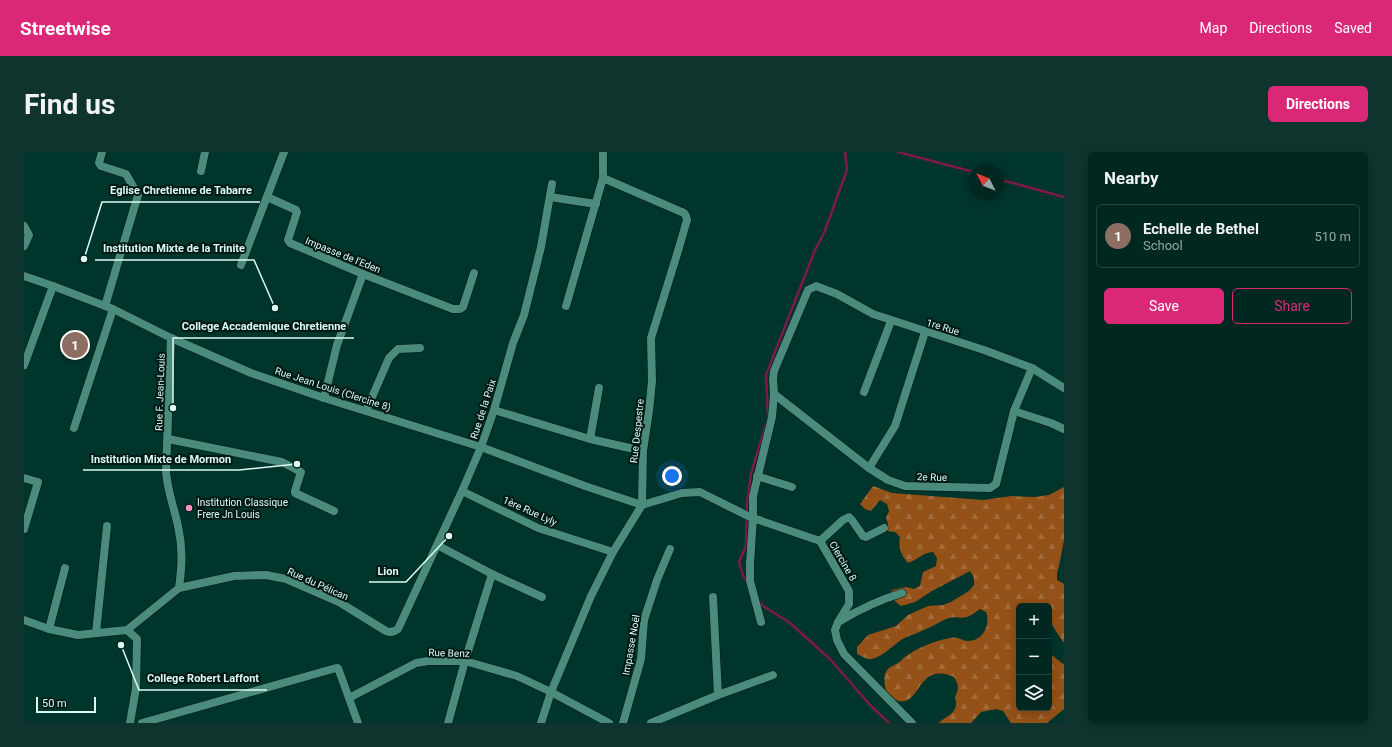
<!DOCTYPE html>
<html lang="en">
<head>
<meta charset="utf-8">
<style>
  :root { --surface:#002820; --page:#0e342d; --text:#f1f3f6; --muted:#95a6a5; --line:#22443e; --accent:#db2777 }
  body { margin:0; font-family:Roboto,sans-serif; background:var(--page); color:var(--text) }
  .controls { position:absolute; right:12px; bottom:12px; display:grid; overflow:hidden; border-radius:6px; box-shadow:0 2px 10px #0003 }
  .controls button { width:36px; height:36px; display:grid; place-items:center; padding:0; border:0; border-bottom:1px solid var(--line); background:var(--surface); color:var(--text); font:20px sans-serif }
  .compass { position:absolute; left:944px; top:12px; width:36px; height:36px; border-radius:50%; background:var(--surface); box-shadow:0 2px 10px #0003; rotate:312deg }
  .scale { position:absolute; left:12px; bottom:10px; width:60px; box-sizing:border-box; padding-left:4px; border:2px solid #dcfbf2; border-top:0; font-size:11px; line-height:14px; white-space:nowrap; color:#dcfbf2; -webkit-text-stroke:3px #001914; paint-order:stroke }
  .you { position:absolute; left:648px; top:324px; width:14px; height:14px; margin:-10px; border:3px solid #fff; border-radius:50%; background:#1a73e8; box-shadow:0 0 0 6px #1a73e833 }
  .badge { display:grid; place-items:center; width:26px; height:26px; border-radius:50%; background:var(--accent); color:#fff; font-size:13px; font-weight:700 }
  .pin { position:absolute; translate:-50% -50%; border:2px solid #fff; box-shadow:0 1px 4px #0006 }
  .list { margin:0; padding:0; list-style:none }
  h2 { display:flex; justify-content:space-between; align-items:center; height:52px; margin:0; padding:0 16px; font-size:17px }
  h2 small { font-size:13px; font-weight:400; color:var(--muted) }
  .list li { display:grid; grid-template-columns:26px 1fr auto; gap:12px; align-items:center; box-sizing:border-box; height:64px; margin:0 8px 8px; padding:0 8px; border:1px solid var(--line); border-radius:6px }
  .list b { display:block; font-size:15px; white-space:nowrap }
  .list p { margin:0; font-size:13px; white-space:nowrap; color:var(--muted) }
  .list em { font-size:13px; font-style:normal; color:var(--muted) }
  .actions { display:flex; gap:8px; padding:12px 16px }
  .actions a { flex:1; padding:9px 0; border:1px solid var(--accent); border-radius:6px; text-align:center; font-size:14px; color:var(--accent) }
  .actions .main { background:var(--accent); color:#fff }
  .icon { flex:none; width:22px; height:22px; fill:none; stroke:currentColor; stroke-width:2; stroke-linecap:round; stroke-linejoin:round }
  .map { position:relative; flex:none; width:1040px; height:571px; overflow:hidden; border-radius:6px }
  header { display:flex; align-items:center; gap:24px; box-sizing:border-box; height:56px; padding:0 20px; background:var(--accent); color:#fff }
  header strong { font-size:19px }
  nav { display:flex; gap:22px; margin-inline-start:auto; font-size:14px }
  .intro { display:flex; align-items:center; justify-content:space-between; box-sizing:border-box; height:96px; padding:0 24px }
  h1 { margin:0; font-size:28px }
  .button { padding:10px 18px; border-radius:6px; background:var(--accent); color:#fff; font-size:14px; font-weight:700 }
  main { display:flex; gap:24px; padding:0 24px }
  aside { flex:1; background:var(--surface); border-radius:6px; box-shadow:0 2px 10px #0003 }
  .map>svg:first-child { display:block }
</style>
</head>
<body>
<header>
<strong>Streetwise</strong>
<nav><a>Map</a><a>Directions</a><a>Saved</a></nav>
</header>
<div class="intro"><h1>Find us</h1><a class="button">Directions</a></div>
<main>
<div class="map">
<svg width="1040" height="571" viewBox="0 0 1040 571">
  <defs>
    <pattern id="forest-firs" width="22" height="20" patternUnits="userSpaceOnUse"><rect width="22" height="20" fill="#945118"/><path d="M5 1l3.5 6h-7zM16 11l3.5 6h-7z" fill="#a26b3a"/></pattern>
  </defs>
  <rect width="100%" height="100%" fill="#00352b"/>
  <path fill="url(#forest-firs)" d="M849,334l19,7 91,7 29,-4 22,1 15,-2 15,-8v53l-5,26 -2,7v7l7,4v59c-4,-6 -14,-20 -15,-27 -1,-3 0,-7 0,-10h-30v102h30v-58l3,5 11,9 1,-1v46l-17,14h-36l-8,-12 -7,-2 -15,3 -10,11h-33c10,-8 22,-11 17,-26 4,-8 4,-12 -1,-20 -38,-17 -33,33 -58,23 -3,-2 -7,-5 -10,-7 -1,-7 -3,-15 0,-21 3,-6 8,-6 12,-9 3,-2 5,-5 7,-6 12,-9 31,-17 46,-19 8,-2 10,3 17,3 15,0 23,-16 18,-29l-6,-3c-4,3 -9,7 -13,8 -6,2 -12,-1 -18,1 -9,3 -15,8 -23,11 -6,3 -11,5 -17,7 -14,5 -23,20 -37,23 -5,1 -10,-3 -15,-5v-7l11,-12 28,-9 12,-11 20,-9 15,-1 8,-3 18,-11 5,-6v-7l-4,-7 -38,20 -17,11 -14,4 -11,-9 2,-7 14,-3 8,2 6,-3 3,-14 13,-6 1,-8 -4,-6c-11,1 -14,7 -25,11 -7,-8 -10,-15 -8,-26l-5,-5 -7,-1v-7l-2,-6 3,-7 -2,-7 -7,-4 -9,11 -6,-2 -5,-5z"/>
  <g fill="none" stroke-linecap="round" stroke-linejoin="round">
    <g stroke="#7d1a4b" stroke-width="2.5">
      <path d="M874,0l76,20"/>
      <path d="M974,27l66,18"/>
      <path d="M744,265l-2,-42 49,-125 9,-17 23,-63 -2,-18"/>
      <path d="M724,431l-5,-8 -4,-13 7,-16 1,-43 4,-29 15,-50"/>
      <path d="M735,449l4,5 27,17 40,36 40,46 19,18"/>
    </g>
    <g stroke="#051914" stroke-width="9">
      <g id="minor">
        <path d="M78,0l-3,11 2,3 25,8 12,21 -33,111"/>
        <path d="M177,19l4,-19"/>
        <path d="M243,45l29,13 1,2 -9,28 2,3 73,31 90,35h7l3,-2 11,-34"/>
        <path d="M526,45l46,7"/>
        <path d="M0,74l5,9 -5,11"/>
        <path d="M217,113l43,-113"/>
        <path d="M0,124l29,10 60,23 58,29 80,35 73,25 157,49 104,39 57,19 40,-12 18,-1 50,25 70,24 29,50v13l-11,18 -3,8 2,10 7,14 68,69"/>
        <path d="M542,154l37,-128v-26"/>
        <path d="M147,186l-5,133c1,19 8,36 12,55 5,22 4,40 1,62"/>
        <path d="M0,213l29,-79"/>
        <path d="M840,240l27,-71"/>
        <path d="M750,242l95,74 19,12 17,6 85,2 6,-4 18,-73 18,-43"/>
        <path d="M300,246l13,-53 26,-71"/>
        <path d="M470,258l96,29 53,12"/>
        <path d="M342,259l23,-53 9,-9 22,-1"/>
        <path d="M990,259l37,12 13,6"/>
        <path d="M50,276l39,-119"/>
        <path d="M144,287l114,23 19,10 -6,19v2l39,18"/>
        <path d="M566,287l9,-51"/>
        <path d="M845,316l26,-42 30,-94"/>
        <path d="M733,324l35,11"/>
        <path d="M0,326l14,4 -14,47"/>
        <path d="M438,339l76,37 75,24"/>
        <path d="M796,389l23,-21 6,-3 3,3 11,16 3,1 18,-9"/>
        <path d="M413,393l55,29 50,23"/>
        <path d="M689,445l5,98"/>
        <path d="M0,468l25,9 29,6 49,-5 52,-42 55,-12 32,-1 20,4 53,23 47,29c5,2 8,1 12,-2l64,-138 19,-44 13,-37 19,-67 11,-28 17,-68 11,-63"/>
        <path d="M816,469c20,-12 39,-21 62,-28"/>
        <path d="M737,470l-11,-41v-17l3,-47v-21l19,-79 2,-23 -1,-15 1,-8 34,-81 8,-4 21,8 36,20 111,36 48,18 32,20"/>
        <path d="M25,477l16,-61"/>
        <path d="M103,478l10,9 -1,49 -6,35"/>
        <path d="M72,481l11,-107"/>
        <path d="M325,546l67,-35 12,-2h37l52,15 34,16 58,31"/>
        <path d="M118,571l194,-55h2l20,55"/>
        <path d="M424,571l17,-62 27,-87"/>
        <path d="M517,571l10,-31 40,-96 22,-44 29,-47 1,-54 6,-40 3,-30 -1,-43 27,-87 9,-31 -1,-4 -2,-3 -81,-35"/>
        <path d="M599,571l18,-64 3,-39 13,-40 13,-31"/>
        <path d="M627,571l67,-28 55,-20"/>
      </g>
    </g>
    <use href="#minor" stroke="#4b8b7b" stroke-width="8"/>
  </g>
  <circle fill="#fe8ebb" stroke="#001914" stroke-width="1.5" cx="165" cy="356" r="4"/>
  <g text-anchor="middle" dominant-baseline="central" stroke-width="4" stroke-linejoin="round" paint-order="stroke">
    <g font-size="10" fill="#dcfbf2" stroke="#001914">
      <text transform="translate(319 103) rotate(22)">Impasse de l'Eden</text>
      <text transform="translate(919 175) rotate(17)">1re Rue</text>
      <text transform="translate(309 237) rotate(18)">Rue Jean Louis (Clercine 8)</text>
      <text transform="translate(136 240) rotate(-88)">Rue F. Jean-Louis</text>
      <text transform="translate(459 257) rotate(-72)">Rue de la Paix</text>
      <text transform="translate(613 279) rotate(-84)">Rue Despestre</text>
      <text transform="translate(908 325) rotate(2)">2e Rue</text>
      <text transform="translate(506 359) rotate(24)">1ère Rue Lyly</text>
      <text transform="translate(819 409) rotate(60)">Clercine 8</text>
      <text transform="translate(294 432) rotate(24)">Rue du Pélican</text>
      <text transform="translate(607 493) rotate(-80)">Impasse Noël</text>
      <text transform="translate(425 501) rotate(2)">Rue Benz</text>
    </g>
    <g font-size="10" fill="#dcfbf2" stroke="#001914" text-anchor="start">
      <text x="173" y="350">Institution Classique<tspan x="173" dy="12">Frere Jn Louis</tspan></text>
    </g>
  </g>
  <path fill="none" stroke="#dcfbf2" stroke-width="1.5" d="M60 107L78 50H236M251 156L230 108H71M149 256L149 186H330M273 312L215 318H59M425 384L382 430H345M97 493L115 538H243"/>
  <g fill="#dcfbf2" stroke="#001914" stroke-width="1.5">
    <circle cx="60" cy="107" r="4"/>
    <circle cx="251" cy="156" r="4"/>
    <circle cx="149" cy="256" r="4"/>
    <circle cx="273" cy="312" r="4"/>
    <circle cx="425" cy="384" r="4"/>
    <circle cx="97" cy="493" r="4"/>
  </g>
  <g font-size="11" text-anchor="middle" font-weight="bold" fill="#dcfbf2" stroke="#001914" stroke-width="4" stroke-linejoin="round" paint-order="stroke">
    <text x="157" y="42">Eglise Chretienne de Tabarre</text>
    <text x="150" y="100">Institution Mixte de la Trinite</text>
    <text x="240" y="178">College Accademique Chretienne</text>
    <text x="137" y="311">Institution Mixte de Mormon</text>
    <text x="364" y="423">Lion</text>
    <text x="179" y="530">College Robert Laffont</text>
  </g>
</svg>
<div class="controls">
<button>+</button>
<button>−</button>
<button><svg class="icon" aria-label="layers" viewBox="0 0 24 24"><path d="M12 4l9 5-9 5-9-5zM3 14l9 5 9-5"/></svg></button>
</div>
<svg class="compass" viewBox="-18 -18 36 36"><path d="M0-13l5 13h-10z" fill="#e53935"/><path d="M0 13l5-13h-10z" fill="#95a6a5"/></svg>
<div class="scale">50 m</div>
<div class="you"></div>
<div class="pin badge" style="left:51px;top:193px;background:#8d6e63">1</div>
</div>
<aside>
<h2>Nearby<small></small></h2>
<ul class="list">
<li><span class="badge" style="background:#8d6e63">1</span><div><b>Echelle de Bethel</b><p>School</p></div><em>510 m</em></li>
</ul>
<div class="actions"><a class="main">Save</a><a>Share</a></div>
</aside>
</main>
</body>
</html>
